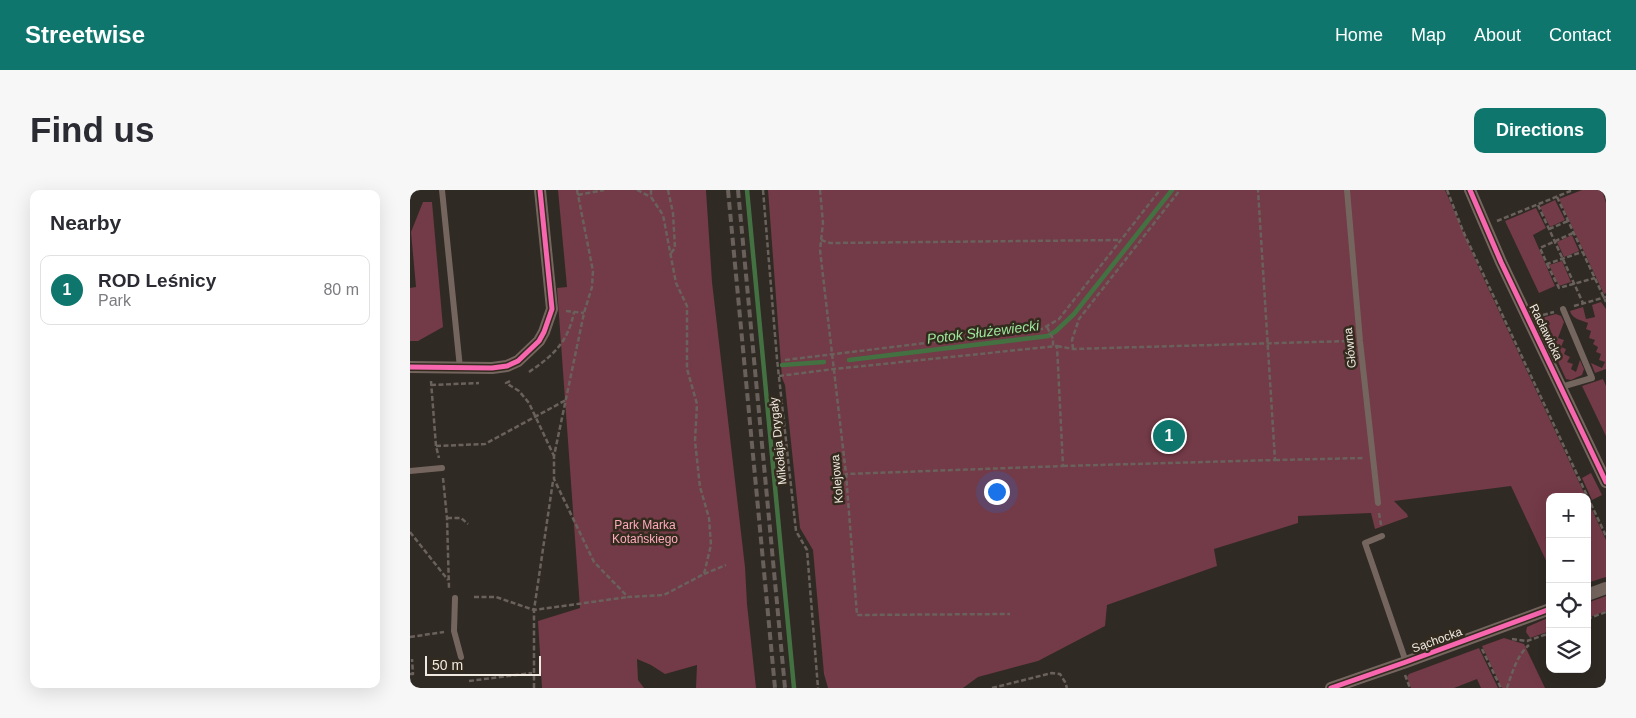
<!DOCTYPE html>
<html lang="en">
<head>
<meta charset="utf-8">
<style>
  :root { --surface:#fff; --page:#f7f7f7; --text:#2b2b33; --muted:#7c7c81; --line:#e1e1e2; --accent:#0f766e }
  body { margin:0; font-family:Arial,sans-serif; background:var(--page); color:var(--text) }
  .controls { position:absolute; right:15px; bottom:15px; display:grid; overflow:hidden; border-radius:10px; box-shadow:0 5px 20px #0002 }
  .controls button { width:45px; height:45px; display:grid; place-items:center; padding:0; border:0; border-bottom:1px solid var(--line); background:var(--surface); color:var(--text); font:25px sans-serif }
  .scale { position:absolute; left:15px; bottom:12px; width:116px; box-sizing:border-box; padding-left:5px; border:2px solid #efe9e1; border-top:0; font-size:14px; line-height:18px; white-space:nowrap; color:#efe9e1; -webkit-text-stroke:4px #342b1f; paint-order:stroke }
  .you { position:absolute; left:586px; top:301px; width:18px; height:18px; margin:-12px; border:4px solid #fff; border-radius:50%; background:#1a73e8; box-shadow:0 0 0 8px #1a73e833 }
  .badge { display:grid; place-items:center; width:32px; height:32px; border-radius:50%; background:var(--accent); color:#fff; font-size:16px; font-weight:700 }
  .pin { position:absolute; translate:-50% -50%; border:2px solid #fff; box-shadow:0 1px 5px #0006 }
  .list { margin:0; padding:0; list-style:none }
  h2 { display:flex; justify-content:space-between; align-items:center; height:65px; margin:0; padding:0 20px; font-size:21px }
  h2 small { font-size:16px; font-weight:400; color:var(--muted) }
  .list li { display:grid; grid-template-columns:32px 1fr auto; gap:15px; align-items:center; box-sizing:border-box; height:70px; margin:0 10px 10px; padding:0 10px; border:1px solid var(--line); border-radius:10px }
  .list b { display:block; font-size:19px; white-space:nowrap }
  .list p { margin:0; font-size:16px; white-space:nowrap; color:var(--muted) }
  .list em { font-size:16px; font-style:normal; color:var(--muted) }
  .icon { flex:none; width:28px; height:28px; fill:none; stroke:currentColor; stroke-width:2; stroke-linecap:round; stroke-linejoin:round }
  .map { position:relative; flex:none; width:1196px; height:498px; overflow:hidden; border-radius:10px }
  header { display:flex; align-items:center; gap:30px; box-sizing:border-box; height:70px; padding:0 25px; background:var(--accent); color:#fff }
  header strong { font-size:24px }
  nav { display:flex; gap:28px; margin-inline-start:auto; font-size:18px }
  .intro { display:flex; align-items:center; justify-content:space-between; box-sizing:border-box; height:120px; padding:0 30px }
  h1 { margin:0; font-size:35px }
  .button { padding:12px 22px; border-radius:10px; background:var(--accent); color:#fff; font-size:18px; font-weight:700 }
  main { display:flex; gap:30px; padding:0 30px }
  aside { flex:1; background:var(--surface); border-radius:10px; box-shadow:0 5px 20px #0002 }
  .map>svg:first-child { display:block }
</style>
</head>
<body>
<header>
<strong>Streetwise</strong>
<nav><a>Home</a><a>Map</a><a>About</a><a>Contact</a></nav>
</header>
<div class="intro"><h1>Find us</h1><a class="button">Directions</a></div>
<main>
<aside>
<h2>Nearby<small></small></h2>
<ul class="list">
<li><span class="badge">1</span><div><b>ROD Leśnicy</b><p>Park</p></div><em>80 m</em></li>
</ul>
</aside>
<div class="map">
<svg width="1196" height="498" viewBox="0 0 1196 498">
  <rect width="100%" height="100%" fill="#2f2a24"/>
  <g fill="#733a47">
    <path d="M148,0h148l6,92 33,285 2,37 9,84h-60l1,-23 -32,9 -14,-9 -14,-6 1,21 6,8h-102l-4,-67 42,-13 -23,-320 10,-1z"/>
    <path d="M358,0h677l36,83 105,224h-36v72l-39,-83 -117,15 13,13 1,3 -33,12 -4,-16 -73,3v7l-84,26 3,17 -110,39 -2,21 -67,35 -60,16 -15,11h-135l-4,-14 -11,-124 -13,-22 -15,-143 -3,-7z"/>
    <path d="M1172,0h20l4,13v90l-2,1 -45,-95z"/>
    <path d="M1145,10l10,20 -15,7 -10,-20z"/>
    <path d="M13,12h9l11,125 -25,14h-8v-53l6,-1 -5,-55z"/>
    <path d="M1126,18l10,20 -13,7 22,51 -16,7 -34,-72z"/>
    <path d="M1162,45l7,16 -15,6 -7,-15z"/>
    <path d="M1152,71l9,21 -12,4 -10,-21z"/>
    <path d="M1191,112l5,7v60l-11,4 -4,-10 11,5 3,-6 -6,-2 2,-6 -5,-2 2,-5 -5,-3 2,-4 -6,-2 2,-7 -5,-2 2,-6c-7,-3 -16,-4 -18,-12l13,-4 3,12 9,-2 -3,-12z"/>
    <path d="M1146,124l5,2 3,6 -6,16 6,2 -3,7 5,2 -2,5 6,3 -3,5 6,2 -2,5 5,3 4,-12 4,9 -2,6 -11,5 -5,-1 -26,-56 5,-6z"/>
    <path d="M1193,189l3,7v50l-24,-50z"/>
    <path d="M1181,283l11,22 -10,5 -10,-22z"/>
    <path d="M1177,309l19,41v37l-19,6z"/>
    <path d="M1196,406v15l-19,7v-15z"/>
    <path d="M1140,427v14l-20,7 -4,-6 1,-5z"/>
    <path d="M1094,448l20,6 21,44h-43l-20,-42z"/>
    <path d="M1069,458l19,40h-17l-4,-9 -23,9h-43l-4,-11 2,-3z"/>
  </g>
  <g fill="none" stroke-linecap="round" stroke-linejoin="round">
    <g stroke="#437142" stroke-width="4.5">
      <path d="M337,0l47,498"/>
      <path d="M439,170l199,-24 8,-5 18,-17 98,-124"/>
      <path d="M372,175l42,-3"/>
    </g>
    <g stroke="#6b615c" stroke-width="2.5" stroke-dasharray="5 2.5" stroke-linecap="butt">
      <path d="M167,0l16,81 -1,16 -8,26 -30,143v23l40,83 34,35 36,-2 40,-21 7,-29 -2,-27 -9,-31 -5,-46 2,-37 -10,-35v-63l-11,-23 -13,-68 -12,-18v-7"/>
      <path d="M227,0l14,7"/>
      <path d="M258,0l5,23 2,35 -4,5"/>
      <path d="M353,0l14,169 19,172 11,19 11,138"/>
      <path d="M410,0l3,33 -3,27 26,224 11,141 153,-1"/>
      <path d="M1037,0l16,41 143,305"/>
      <path d="M1194,0l2,6"/>
      <path d="M168,5l26,-5"/>
      <path d="M1147,7l49,105"/>
      <path d="M1128,15l45,98"/>
      <path d="M1087,31l76,-31"/>
      <path d="M1139,39l19,-8"/>
      <path d="M1163,43l-33,15 7,16 35,-12"/>
      <path d="M411,50l9,3 291,-3"/>
      <path d="M1137,74l12,24 36,-10"/>
      <path d="M1164,116l32,-9"/>
      <path d="M156,121l18,2"/>
      <path d="M1133,125l11,-3"/>
      <path d="M637,137l6,12v7"/>
      <path d="M647,156l16,3 276,-8"/>
      <path d="M663,159l-1,-9 7,-21 101,-129"/>
      <path d="M375,170l257,-31 17,-10 101,-129"/>
      <path d="M119,182c25,-17 39,-30 45,-60"/>
      <path d="M369,186l55,-7 223,-23 6,120 -217,8"/>
      <path d="M21,191l5,65 3,12"/>
      <path d="M100,191l-4,2 13,8 10,12 25,53"/>
      <path d="M21,195l48,-2"/>
      <path d="M26,256l49,-2 81,-44"/>
      <path d="M865,270l89,-2"/>
      <path d="M653,276l212,-6 -17,-270"/>
      <path d="M33,288l4,40 2,71"/>
      <path d="M969,323l2,12"/>
      <path d="M37,328h14l7,6"/>
      <path d="M0,342l38,48"/>
      <path d="M294,384l22,-9"/>
      <path d="M64,407h22l38,13 94,-13"/>
      <path d="M1177,429l19,-7"/>
      <path d="M0,447l34,-5"/>
      <path d="M1102,449l15,2 23,-8"/>
      <path d="M1072,459l19,39"/>
      <path d="M0,484h3l-1,-15"/>
      <path d="M995,485l5,13"/>
      <path d="M59,491l63,-8"/>
      <path d="M124,498v-78l19,-129"/>
      <path d="M582,498l60,-15 8,1 5,8 2,6"/>
      <path d="M1097,498c5,-15 10,-33 22,-43"/>
    </g>
    <g stroke="#75655f" stroke-width="6">
      <path d="M32,0l18,178"/>
      <path d="M937,0l13,151 18,162"/>
      <path d="M1151,197l31,-9 -29,-69"/>
      <path d="M0,281l32,-3"/>
      <path d="M972,346l-17,7 41,119"/>
      <path d="M45,408l-1,33 7,26"/>
    </g>
    <g stroke="#75655f" stroke-width="12">
      <path d="M1060,0l31,72 105,220"/>
      <path d="M0,177l82,1 15,-2 11,-5 21,-20 5,-9 8,-23 -12,-119"/>
      <path d="M1177,405l19,-7"/>
      <path d="M921,498l75,-26 144,-53"/>
    </g>
    <g stroke="#69605b" stroke-width="4" stroke-dasharray="8 4" stroke-linecap="butt">
      <path d="M318,0l47,498"/>
      <path d="M328,0l47,498"/>
    </g>
    <g stroke="#342b1f" stroke-width="8">
      <g id="cycleway">
        <path d="M1060,0l31,72 105,220"/>
        <path d="M0,177l82,1 15,-2 11,-5 21,-20 5,-9 8,-23 -12,-119"/>
        <path d="M921,498l75,-26 144,-53"/>
      </g>
    </g>
    <use href="#cycleway" stroke="#f766af" stroke-width="5"/>
  </g>
  <g text-anchor="middle" dominant-baseline="central" stroke-width="5" stroke-linejoin="round" paint-order="stroke">
    <g font-size="12" fill="#efe9e1" stroke="#342b1f">
      <text transform="translate(1136 142) rotate(64)">Racławicka</text>
      <text transform="translate(940 158) rotate(-96)">Główna</text>
      <text transform="translate(368 251) rotate(-96)">Mikołaja Drygały</text>
      <text transform="translate(427 289) rotate(-95)">Kolejowa</text>
      <text transform="translate(1027 450) rotate(-20)">Sąchocka</text>
    </g>
    <g font-size="12" fill="#feaabb" stroke="#342b1f">
      <text x="235" y="335">Park Marka<tspan x="235" dy="14">Kotańskiego</tspan></text>
    </g>
    <g font-size="14" font-style="italic" fill="#9ee89d" stroke="#342b1f">
      <text transform="translate(573 142) rotate(-7)">Potok Służewiecki</text>
    </g>
  </g>
</svg>
<div class="controls">
<button>+</button>
<button>−</button>
<button><svg class="icon" aria-label="locate" viewBox="0 0 24 24"><circle cx="12" cy="12" r="6"/><path d="M12 2v4M12 18v4M2 12h4M18 12h4"/></svg></button>
<button><svg class="icon" aria-label="layers" viewBox="0 0 24 24"><path d="M12 4l9 5-9 5-9-5zM3 14l9 5 9-5"/></svg></button>
</div>
<div class="scale">50 m</div>
<div class="you"></div>
<div class="pin badge" style="left:759px;top:246px">1</div>
</div>
</main>
</body>
</html>
